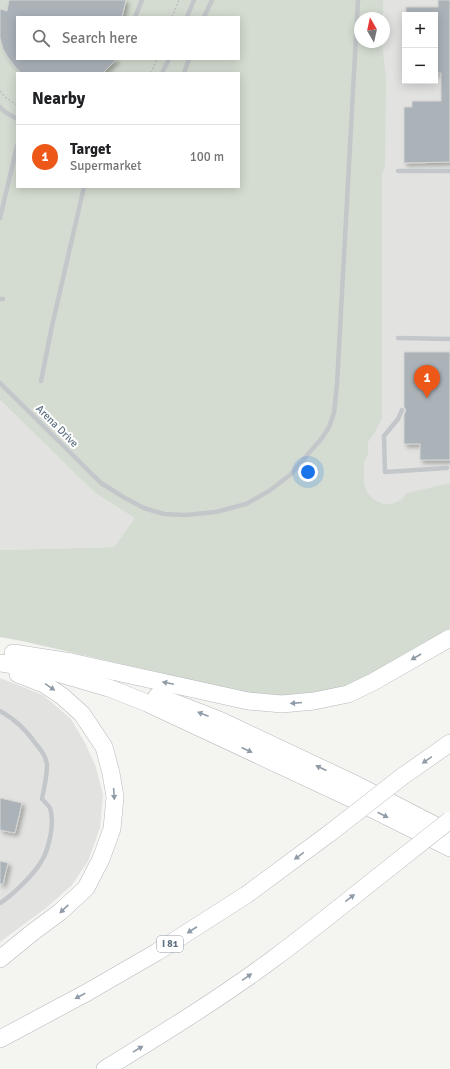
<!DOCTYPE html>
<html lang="en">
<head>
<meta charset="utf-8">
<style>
  :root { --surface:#fff; --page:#f6f6f6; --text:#202124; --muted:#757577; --line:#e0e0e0; --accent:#ed5717 }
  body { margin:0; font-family:Signika,sans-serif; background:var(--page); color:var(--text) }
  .controls { position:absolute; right:12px; top:12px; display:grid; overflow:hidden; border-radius:0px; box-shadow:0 2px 10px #0003 }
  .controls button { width:36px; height:36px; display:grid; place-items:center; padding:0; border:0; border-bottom:1px solid var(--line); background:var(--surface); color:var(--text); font:20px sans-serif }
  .compass { position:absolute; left:354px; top:12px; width:36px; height:36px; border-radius:50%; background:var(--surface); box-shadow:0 2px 10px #0003; rotate:351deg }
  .you { position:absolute; left:308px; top:472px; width:14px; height:14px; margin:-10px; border:3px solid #fff; border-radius:50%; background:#1a73e8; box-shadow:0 0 0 6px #1a73e833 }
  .badge { display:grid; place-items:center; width:26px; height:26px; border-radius:50%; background:var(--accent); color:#fff; font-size:13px; font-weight:700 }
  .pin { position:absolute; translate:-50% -33px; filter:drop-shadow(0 1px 2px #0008) }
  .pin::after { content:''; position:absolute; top:21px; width:14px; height:12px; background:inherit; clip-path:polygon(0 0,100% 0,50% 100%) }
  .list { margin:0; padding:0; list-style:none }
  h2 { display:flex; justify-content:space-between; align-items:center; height:52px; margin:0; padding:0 16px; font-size:17px }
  h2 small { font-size:13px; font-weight:400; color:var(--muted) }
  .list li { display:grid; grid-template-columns:26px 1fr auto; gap:12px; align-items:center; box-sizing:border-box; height:64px; padding:0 16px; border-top:1px solid var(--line) }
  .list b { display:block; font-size:15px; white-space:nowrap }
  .list p { margin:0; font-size:13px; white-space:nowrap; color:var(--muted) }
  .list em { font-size:13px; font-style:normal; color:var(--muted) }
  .icon { flex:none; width:22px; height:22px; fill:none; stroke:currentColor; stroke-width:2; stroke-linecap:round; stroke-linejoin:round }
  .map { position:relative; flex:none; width:450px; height:1069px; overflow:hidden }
  .search { position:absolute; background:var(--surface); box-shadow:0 2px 10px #0003; left:16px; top:16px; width:224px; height:44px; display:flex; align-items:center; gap:10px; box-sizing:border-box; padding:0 14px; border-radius:0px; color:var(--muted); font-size:15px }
  .panel { position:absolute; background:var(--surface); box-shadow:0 2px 10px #0003; left:16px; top:72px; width:224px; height:116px; border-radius:0px }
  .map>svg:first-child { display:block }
</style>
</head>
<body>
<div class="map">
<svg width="450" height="1069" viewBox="0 0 450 1069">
  <defs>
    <filter id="shadow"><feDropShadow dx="3" dy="3" stdDeviation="2" flood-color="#0004"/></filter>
  </defs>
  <rect width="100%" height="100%" fill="#f4f4f0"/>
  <g fill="#e2e3e1" fill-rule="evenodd">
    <path d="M370,0h80v505l-89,5 8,-468h15v-24h-14zM405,15h30v66h-30z"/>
    <path d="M0,400l94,92 45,21 -25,34 -114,3z"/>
    <path d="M0,678l43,17 28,24 14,24 11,24 7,28 -3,33 -12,33 -16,24 -26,23 -46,34z"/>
  </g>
  <path fill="#d4dcd1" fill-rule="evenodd" d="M0,0h383v18h-23v24h22l4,36 -1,90 -3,5v245l-8,16 -6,8v12l-4,8v21l3,9 6,7 10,5h9l9,-4 6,-7 39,-9h4v144l-84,51 -26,9 -35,7 -34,1 -27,-4 -222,-51 -22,-4v-87l114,-3 21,-29 -41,-26 -94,-92zM17,17h222v42h-222zM17,73h222v114h-222z"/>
  <g fill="#abb3b9" stroke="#d5d5d3" filter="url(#shadow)">
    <path d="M9,0h117l-4,17h-105v42h100l-14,14h-82l-4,-4 -8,-10 -6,-10 -3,-11v-29l7,2z"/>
    <path d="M438,0h12v162l-46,1v-56h8v-6h29v-28h-6v-58h-29v-8h32z"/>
    <path d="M404,352h46v108h-30v-16h-16v-29l2,-5 -2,-3z"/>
    <path d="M0,798l22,5 -7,30 -15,-3z"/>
    <path d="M0,861l8,2 -5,21h-3z"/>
  </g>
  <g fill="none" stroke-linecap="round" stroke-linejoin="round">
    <g stroke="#b5b9bc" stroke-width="18">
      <g id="motorway">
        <path d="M13,653l58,9 177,39 34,3 32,-3 34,-7 25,-12 77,-44"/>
        <path d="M0,663l20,3 41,8 48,14 38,15 201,94 102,51"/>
        <path d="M157,696l62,24 138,65 93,48"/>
        <path d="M403,776l47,-33"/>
        <path d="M0,959l33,-27 27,-20 26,-24 15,-29 11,-30 3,-32 -4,-24 -7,-26 -22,-33 -20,-18 -18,-12 -26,-10"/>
        <path d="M0,1039l86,-46 71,-41 89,-57 84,-62"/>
        <path d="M105,1069c57,-35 114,-70 168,-110 42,-31 83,-65 125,-98"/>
      </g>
    </g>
    <g stroke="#bdbfc1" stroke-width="1.5" stroke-dasharray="2 2" stroke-linecap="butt">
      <path d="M172,17l7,-17"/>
      <path d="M151,73l6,-14"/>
      <path d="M0,91l5,6 12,8"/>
    </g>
    <g stroke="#c3c7ca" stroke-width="4.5">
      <path d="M135,17l7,-17"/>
      <path d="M187,17l7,-17"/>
      <path d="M204,17l8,-17"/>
      <path d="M162,73l7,-14"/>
      <path d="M184,73l5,-14"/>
      <path d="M0,107l5,5 12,7"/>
      <path d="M398,171h52"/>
      <path d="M0,218l17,-72"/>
      <path d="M0,299h3"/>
      <path d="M398,338l52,1"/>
      <path d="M41,381l11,-55 32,-139"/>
      <path d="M0,383l101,100 24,15 19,10 20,6 21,1 31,-3 30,-8 23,-13 21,-16 32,-37 7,-11 5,-14 3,-29 21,-384"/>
      <path d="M402,410l-4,9 -14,17 1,36 62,-4"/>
      <path d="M0,711c16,9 25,18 36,33 5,6 10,12 11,21 0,12 -3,23 -5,34 3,3 6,6 8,9 5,14 -1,42 -9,54 -7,12 -29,34 -41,41"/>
    </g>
    <use href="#motorway" stroke="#fff" stroke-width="17"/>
    <g stroke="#b5b9bc" stroke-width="18" stroke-linecap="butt">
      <g id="motorway-bridge">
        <path d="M330,833l73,-57"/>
        <path d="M398,861l52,-41"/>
      </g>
    </g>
    <use href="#motorway-bridge" stroke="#fff" stroke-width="17"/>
  </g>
  <defs><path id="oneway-solid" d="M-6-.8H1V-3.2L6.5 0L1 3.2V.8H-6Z"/></defs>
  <g fill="#909ca8">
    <use href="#oneway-solid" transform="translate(416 657) rotate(150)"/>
    <use href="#oneway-solid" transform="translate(168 683) rotate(-168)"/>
    <use href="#oneway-solid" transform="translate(50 687) rotate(34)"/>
    <use href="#oneway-solid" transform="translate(296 703) rotate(175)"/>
    <use href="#oneway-solid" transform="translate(203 714) rotate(-159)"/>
    <use href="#oneway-solid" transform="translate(247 750) rotate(25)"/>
    <use href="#oneway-solid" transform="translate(427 760) rotate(145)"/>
    <use href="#oneway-solid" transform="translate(321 768) rotate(-155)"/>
    <use href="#oneway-solid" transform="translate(114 794) rotate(86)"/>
    <use href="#oneway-solid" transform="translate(383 815) rotate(27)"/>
    <use href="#oneway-solid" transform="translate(299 856) rotate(144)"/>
    <use href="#oneway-solid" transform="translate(350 898) rotate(-38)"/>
    <use href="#oneway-solid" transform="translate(64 909) rotate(137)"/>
    <use href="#oneway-solid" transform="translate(192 930) rotate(147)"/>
    <use href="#oneway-solid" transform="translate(247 977) rotate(-35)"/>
    <use href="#oneway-solid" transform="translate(80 996) rotate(152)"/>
    <use href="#oneway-solid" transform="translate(138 1049) rotate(-31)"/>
  </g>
  <g text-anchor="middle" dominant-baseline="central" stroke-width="4" stroke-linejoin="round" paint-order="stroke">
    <rect fill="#fff" stroke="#909ca8" stroke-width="1" x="157" y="936" width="26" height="16" rx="3"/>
    <g font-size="10" font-weight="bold" fill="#617283">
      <text x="170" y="944">I 81</text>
    </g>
    <g font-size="11" fill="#617283" stroke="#fff">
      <text transform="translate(57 426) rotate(45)">Arena Drive</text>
    </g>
  </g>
</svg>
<div class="controls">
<button>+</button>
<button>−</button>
</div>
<svg class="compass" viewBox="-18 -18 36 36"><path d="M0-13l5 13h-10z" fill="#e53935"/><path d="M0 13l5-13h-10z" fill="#757577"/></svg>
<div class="you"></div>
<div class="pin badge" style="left:427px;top:398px">1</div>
<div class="search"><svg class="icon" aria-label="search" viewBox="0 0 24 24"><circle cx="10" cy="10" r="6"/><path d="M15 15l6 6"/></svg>Search here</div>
<section class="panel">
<h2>Nearby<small></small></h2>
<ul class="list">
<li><span class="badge">1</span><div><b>Target</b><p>Supermarket</p></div><em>100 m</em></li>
</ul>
</section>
</div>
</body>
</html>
